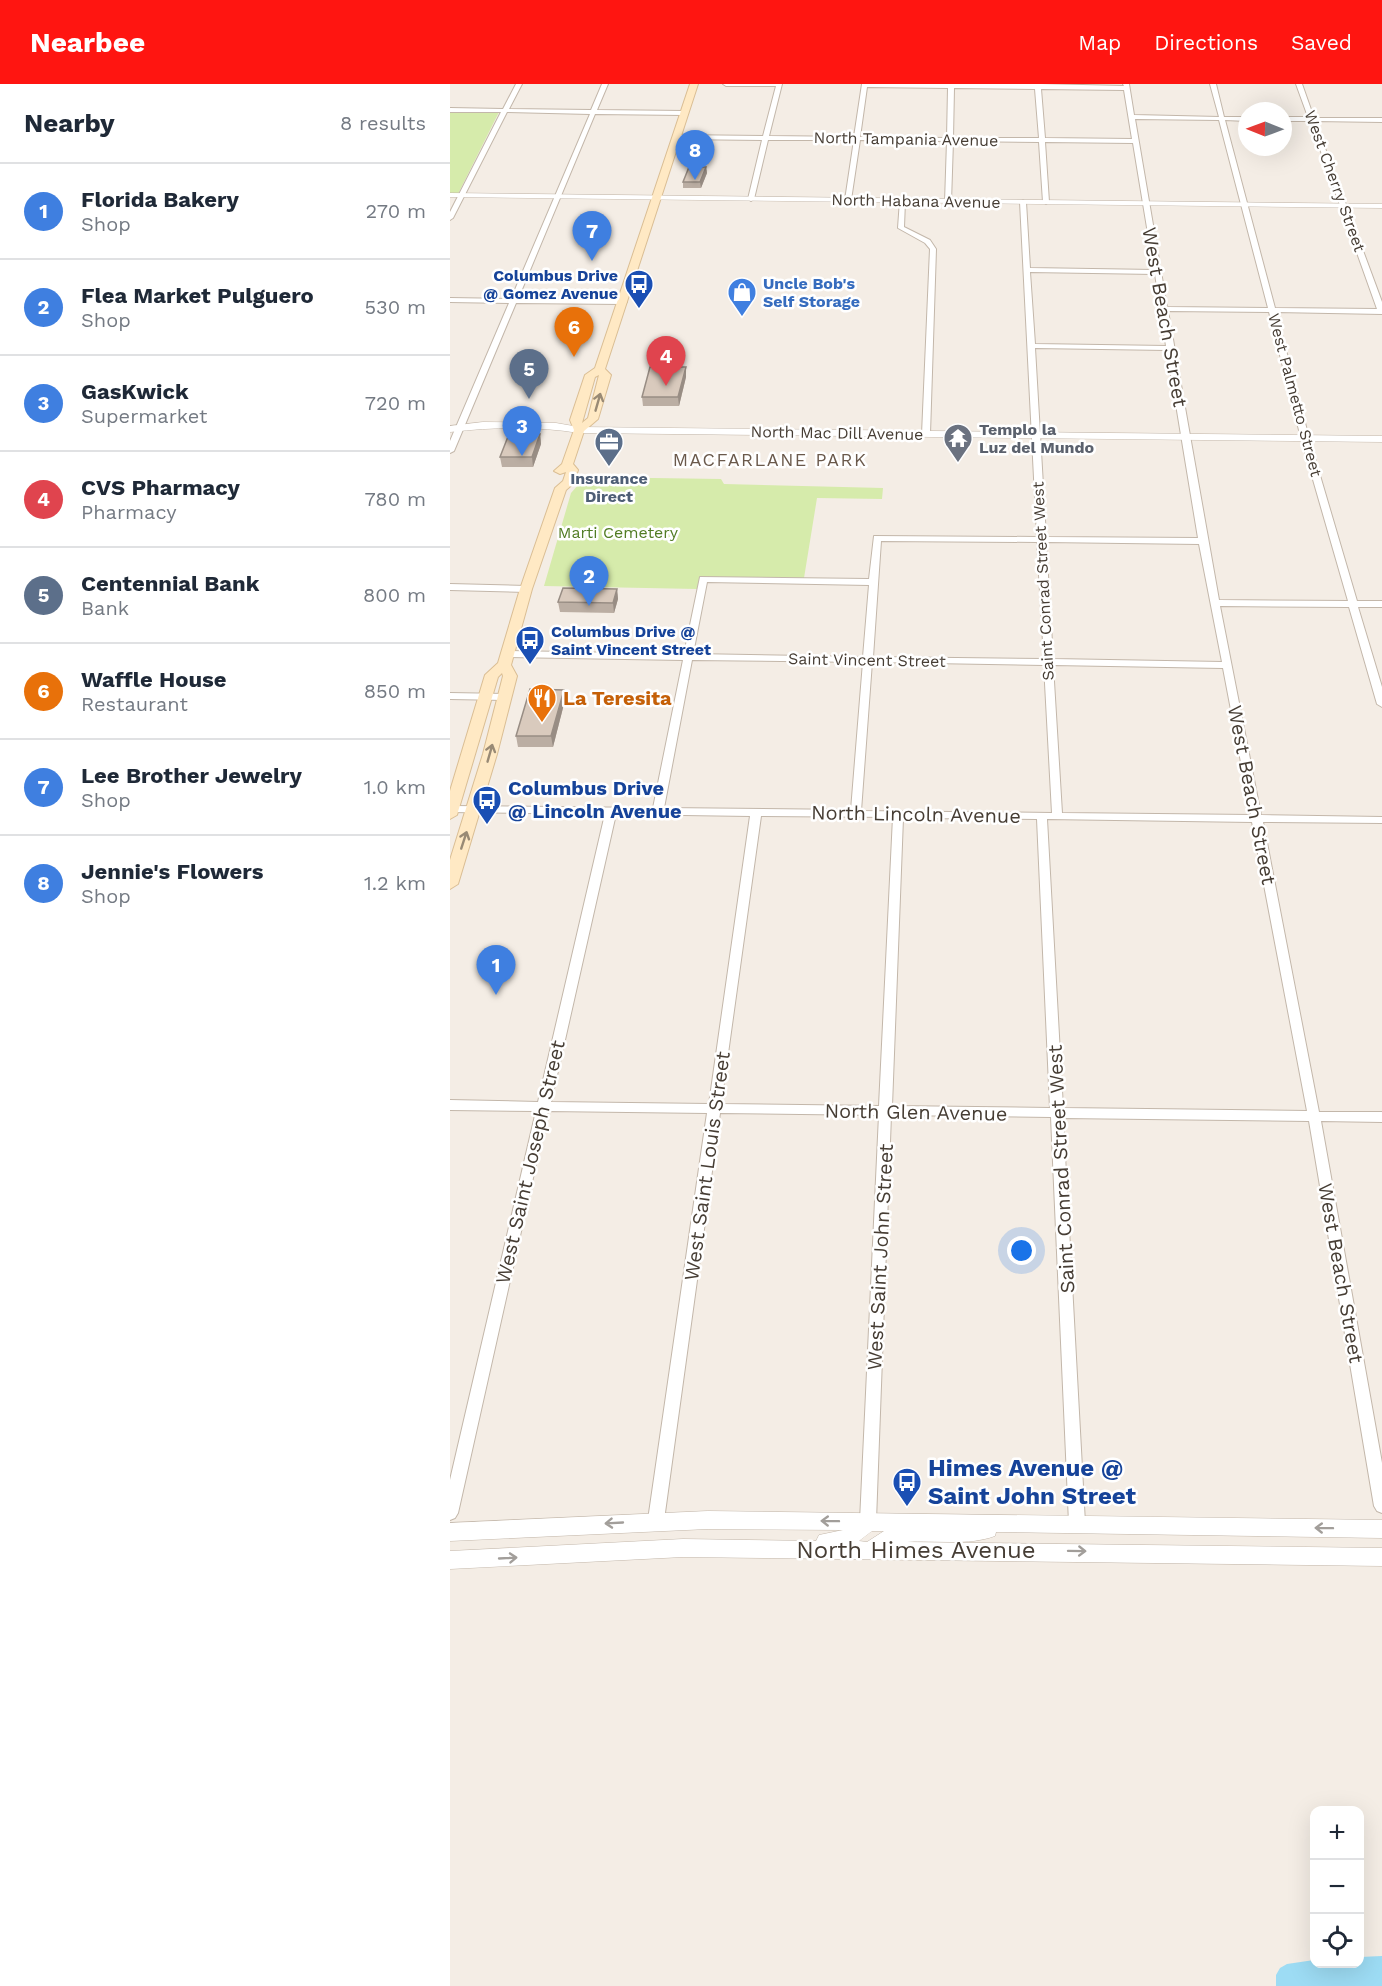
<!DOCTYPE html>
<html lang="en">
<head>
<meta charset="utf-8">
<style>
  :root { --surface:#fff; --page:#f2f2f3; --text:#1f2937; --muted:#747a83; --line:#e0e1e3; --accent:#ff1511 }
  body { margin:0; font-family:"Work Sans",sans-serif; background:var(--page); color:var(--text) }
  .controls { position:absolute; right:18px; bottom:18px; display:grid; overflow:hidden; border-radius:12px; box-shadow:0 6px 24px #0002 }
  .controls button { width:54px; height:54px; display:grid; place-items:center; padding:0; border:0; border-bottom:2px solid var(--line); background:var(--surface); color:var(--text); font:30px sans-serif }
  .compass { position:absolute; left:788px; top:18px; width:54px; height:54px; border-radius:50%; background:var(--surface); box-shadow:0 6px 24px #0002; rotate:271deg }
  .you { position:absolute; left:572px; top:1167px; width:21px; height:21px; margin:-15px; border:4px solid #fff; border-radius:50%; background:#1a73e8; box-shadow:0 0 0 9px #1a73e833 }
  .badge { display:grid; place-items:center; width:39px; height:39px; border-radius:50%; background:var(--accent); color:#fff; font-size:20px; font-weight:700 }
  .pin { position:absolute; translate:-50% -50px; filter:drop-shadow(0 2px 3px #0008) }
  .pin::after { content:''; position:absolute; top:32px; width:21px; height:18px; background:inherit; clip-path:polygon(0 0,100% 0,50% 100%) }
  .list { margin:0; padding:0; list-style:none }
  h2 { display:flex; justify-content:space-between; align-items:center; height:78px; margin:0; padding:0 24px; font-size:26px }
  h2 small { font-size:20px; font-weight:400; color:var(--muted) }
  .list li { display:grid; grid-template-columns:39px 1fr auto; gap:18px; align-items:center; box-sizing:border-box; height:96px; padding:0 24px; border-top:2px solid var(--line) }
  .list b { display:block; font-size:22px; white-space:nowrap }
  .list p { margin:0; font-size:20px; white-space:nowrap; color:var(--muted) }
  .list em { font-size:20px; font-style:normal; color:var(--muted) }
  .icon { flex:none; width:33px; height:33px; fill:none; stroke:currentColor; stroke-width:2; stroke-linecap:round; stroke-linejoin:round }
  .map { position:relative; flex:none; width:932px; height:1902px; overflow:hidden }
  header { display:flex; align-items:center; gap:36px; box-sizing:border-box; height:84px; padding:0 30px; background:var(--accent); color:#fff }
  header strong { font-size:28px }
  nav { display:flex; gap:33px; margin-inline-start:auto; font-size:21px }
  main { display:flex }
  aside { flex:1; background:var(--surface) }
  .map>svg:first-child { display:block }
</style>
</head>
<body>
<header>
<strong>Nearbee</strong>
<nav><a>Map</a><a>Directions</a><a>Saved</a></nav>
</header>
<main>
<aside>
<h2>Nearby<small>8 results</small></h2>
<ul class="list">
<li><span class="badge" style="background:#3f7fe0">1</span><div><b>Florida Bakery</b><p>Shop</p></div><em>270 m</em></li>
<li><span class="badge" style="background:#3f7fe0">2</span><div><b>Flea Market Pulguero</b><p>Shop</p></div><em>530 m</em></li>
<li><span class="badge" style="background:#3f7fe0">3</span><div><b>GasKwick</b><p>Supermarket</p></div><em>720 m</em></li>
<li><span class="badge" style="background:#e0444e">4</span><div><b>CVS Pharmacy</b><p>Pharmacy</p></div><em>780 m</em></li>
<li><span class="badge" style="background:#5c6f8a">5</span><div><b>Centennial Bank</b><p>Bank</p></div><em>800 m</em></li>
<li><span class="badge" style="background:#e8710a">6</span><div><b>Waffle House</b><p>Restaurant</p></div><em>850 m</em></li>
<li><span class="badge" style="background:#3f7fe0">7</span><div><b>Lee Brother Jewelry</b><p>Shop</p></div><em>1.0 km</em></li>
<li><span class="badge" style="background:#3f7fe0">8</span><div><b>Jennie's Flowers</b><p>Shop</p></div><em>1.2 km</em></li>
</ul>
</aside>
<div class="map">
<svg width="932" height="1902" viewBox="0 0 932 1902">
  <rect width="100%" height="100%" fill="#f4ede5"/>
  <g fill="#d6ebab">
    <path d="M0,28h49l-41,82h-8z"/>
    <path d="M135,393l136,2 3,5 159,4 -1,11 -65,-1 -13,80 -104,-1 -3,12 -153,-3 27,-93z"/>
  </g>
  <path fill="#9ddcf4" d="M932,1872v30h-106v-11l4,-7 7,-4 27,-4v4h46v-7z"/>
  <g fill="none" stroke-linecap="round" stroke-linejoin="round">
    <g stroke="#c3b7aa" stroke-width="2">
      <g id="minor">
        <path d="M66,0h6l-13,25 82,1 11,-26h6l-11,26 87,1 3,2 -3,2 -89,-1 -77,185 105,1 4,2 -4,2 -107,-1 -62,148 -4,2v-12l59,-138 -59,-1v-4l61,1 79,-185 -83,-2 -54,106 -3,2v-8l51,-100h-51v-4l53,1z"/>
        <path d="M273,0h59l-13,52 85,1 8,-53h179l83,2 -1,-2h6l5,31 85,2 -9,-33h6l8,33h23v4l-22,-1 50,188 102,1 -67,-188h-27v-4h25l-12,-33h6l12,34h68v4l-67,-1 67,181v12l-106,-2 33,126 48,163h25v6h-24l24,80v20l-5,-3 -28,-97 -129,-1 41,209 121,2v6l-119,-1 56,290h63v10l-61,-1 61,342v50l-5,-2 -3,-5 -65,-385 -246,-3 22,405 -3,5 -5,2 -5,-2 -3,-5 -18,-406 -160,-2 -15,406 -3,5 -5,2 -5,-2 -3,-5 19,-406 -159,-2 -56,407 -3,5 -5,2 -5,-2 -3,-5 59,-407 -159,-2 -90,402 -3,5 -5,2v-40l86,-369 -86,-1v-10l88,2 67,-288 -155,-2v-6l203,2 30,-148 -175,-3 -5,-3 5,-3 176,3 16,-77 169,2 5,-43 163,1 -17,-335 3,-2 3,2 4,66 124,2 -21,-127 -88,-1 4,60 -3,2 -3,-2 -4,-60 -86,-1 -2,61 -3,2 -3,-2 2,-61 -87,-1 -9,60 -3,2 -3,-2 9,-60h-86l-14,59 -3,2 -3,-2 14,-59 -86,-1 -3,-2 3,-2 87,1 13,-50h-50zM417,3l81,1 -1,50 -87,-1zM504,4l81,1 4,49h-86zM591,5l83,1 8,49 -87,-1zM685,35l84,1 49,188 -101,-1zM580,188l125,2 11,72 -131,-2zM718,227l101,1 32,126 47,163 -129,-1zM585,264l132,2 31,188 -152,-1zM431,457l156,1 7,117 -171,-2zM596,458l153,2 23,118 -169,-3zM257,498l162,3 -6,72 -170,-3zM242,576l171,2 -12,148 -187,-2zM422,578l172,3 8,148 -191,-2zM603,581l170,3 28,147 -189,-2zM166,730l134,2 -41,288 -158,-2zM311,732l132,1 -14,289 -158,-2zM453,734l134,1 13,289 -158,-2zM597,735l205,3 55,289 -244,-3z"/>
        <path d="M450,116l5,1 -1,26 26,13 6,9 -6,185 -4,2 -4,-2 8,-185 -5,-6 -27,-15z"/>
        <path d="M0,500l76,2 5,3 -5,3 -76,-2z"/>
        <path d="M0,609l55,1 5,3 -5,3 -55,-1z"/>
      </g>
    </g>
    <g stroke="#c3b7aa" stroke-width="1">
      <g id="tertiary">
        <path d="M0,109l932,11v4l-932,-11z"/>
        <path d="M33,338l73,1 23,4 803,9v6l-803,-9c-42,-7 -86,-6 -129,-1v-6z"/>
        <path d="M258,1427l674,9v18l-386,-6 -1,4c-27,10 -60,4 -88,6l475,6v18l-699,-9 -233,12v-18l233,-12 133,2 3,-6 24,-5 -135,-1 -258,12v-18zM422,1447h12l-17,11 -8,-1z"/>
      </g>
    </g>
    <g stroke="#dabe94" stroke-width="2">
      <path id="secondary" d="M240,0h8l-93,285 6,6 -13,44 -14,12 -11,33 5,6 -4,13 -8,7 -34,99 -21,76 6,11 -20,78 -39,130 -8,5v-29l33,-106 20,-78 -1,-3 -4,4 -41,138 -7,4v-28l35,-116 13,-12 22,-74 35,-101 8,-7 3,-9 -6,2 -6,-3 8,-7 12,-34 -4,-10 15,-45 10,-7zM149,291l-11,43 -6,5 13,-46z"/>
    </g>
    <use href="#minor" fill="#fff" fill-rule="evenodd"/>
    <use href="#tertiary" fill="#fff" fill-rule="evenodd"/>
    <use href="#secondary" fill="#ffe9c4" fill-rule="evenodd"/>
  </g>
  <g fill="#bbaea3">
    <path d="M256,83l1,6 -6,15h-18v-6z"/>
    <path d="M236,293l-7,29h-36l-1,-9z"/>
    <path d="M90,350l1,10 -8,23h-31l-2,-10z"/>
    <path d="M167,505l1,10 -4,14 -54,-1 -2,-10z"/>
    <path d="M115,616l-12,47h-35l-2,-11z"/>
  </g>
  <g fill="#988d84">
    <path d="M256,83l1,6 -6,15 -1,-6z"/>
    <path d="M236,283v10l-7,29 -1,-9z"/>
    <path d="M90,350l1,10 -8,23 -1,-10z"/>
    <path d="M167,505l1,10 -4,14 -1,-10z"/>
    <path d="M114,606l1,10 -12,47 -2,-11z"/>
  </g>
  <g fill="#d9cabd" stroke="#988d84" stroke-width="1.5">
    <path d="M239,83h17l-6,15h-17z"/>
    <path d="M200,283h36l-8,30h-36z"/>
    <path d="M59,350h31l-8,23h-32z"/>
    <path d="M113,504l54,1 -4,14 -55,-1z"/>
    <path d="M80,605l34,1 -13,46h-35z"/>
  </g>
  <defs><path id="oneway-shaft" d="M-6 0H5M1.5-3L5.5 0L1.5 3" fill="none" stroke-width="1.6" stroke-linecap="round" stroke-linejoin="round" transform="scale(1.5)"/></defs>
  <g stroke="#998a75">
    <use href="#oneway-shaft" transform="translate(148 318) rotate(-74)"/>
    <use href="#oneway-shaft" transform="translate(40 669) rotate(-74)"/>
    <use href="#oneway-shaft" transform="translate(14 756) rotate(-72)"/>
  </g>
  <g stroke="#a29e9a">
    <use href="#oneway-shaft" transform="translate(380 1437) rotate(-179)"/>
    <use href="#oneway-shaft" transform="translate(164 1439) rotate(177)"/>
    <use href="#oneway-shaft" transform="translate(874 1444) rotate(-179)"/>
    <use href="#oneway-shaft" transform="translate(627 1467) rotate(1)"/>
    <use href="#oneway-shaft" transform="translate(58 1474) rotate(-3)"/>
  </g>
  <defs>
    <g id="bus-pin" transform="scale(1.5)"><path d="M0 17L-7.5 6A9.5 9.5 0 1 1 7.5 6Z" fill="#1a4fb4" stroke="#fff"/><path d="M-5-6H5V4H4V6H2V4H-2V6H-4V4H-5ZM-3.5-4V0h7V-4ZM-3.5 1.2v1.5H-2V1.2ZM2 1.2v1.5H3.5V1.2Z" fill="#fff"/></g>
    <g id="shop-pin" transform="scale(1.5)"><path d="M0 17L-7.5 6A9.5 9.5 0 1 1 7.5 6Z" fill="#3f7fe0" stroke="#fff"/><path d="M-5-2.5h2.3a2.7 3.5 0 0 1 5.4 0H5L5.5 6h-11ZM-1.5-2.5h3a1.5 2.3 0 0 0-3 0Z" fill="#fff"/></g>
    <g id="temple-pin" transform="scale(1.5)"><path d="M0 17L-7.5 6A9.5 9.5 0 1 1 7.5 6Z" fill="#6b7280" stroke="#fff"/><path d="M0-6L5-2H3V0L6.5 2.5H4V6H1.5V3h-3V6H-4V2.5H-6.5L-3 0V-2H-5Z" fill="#fff"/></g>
    <g id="office-pin" transform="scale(1.5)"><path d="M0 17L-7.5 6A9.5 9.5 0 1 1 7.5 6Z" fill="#5c6f8a" stroke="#fff"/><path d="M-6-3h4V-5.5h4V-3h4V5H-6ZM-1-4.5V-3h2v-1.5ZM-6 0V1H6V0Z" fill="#fff"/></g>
    <g id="restaurant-pin" transform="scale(1.5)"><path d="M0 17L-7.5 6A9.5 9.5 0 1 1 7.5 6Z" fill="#e8710a" stroke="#fff"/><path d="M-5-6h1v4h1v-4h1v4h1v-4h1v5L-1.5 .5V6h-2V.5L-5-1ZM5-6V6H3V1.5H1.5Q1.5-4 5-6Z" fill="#fff"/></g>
  </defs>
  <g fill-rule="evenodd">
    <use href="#bus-pin" x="189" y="200"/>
    <use href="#shop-pin" x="292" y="208"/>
    <use href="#temple-pin" x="508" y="354"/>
    <use href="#office-pin" x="159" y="358"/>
    <use href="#bus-pin" x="80" y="556"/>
    <use href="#restaurant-pin" x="92" y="614"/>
    <use href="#bus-pin" x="37" y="716"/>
    <use href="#bus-pin" x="457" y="1398"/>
  </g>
  <g text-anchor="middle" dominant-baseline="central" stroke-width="5" stroke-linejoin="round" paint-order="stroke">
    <g font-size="16" fill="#463d34" stroke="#fff">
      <text transform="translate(456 55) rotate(1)">North Tampania Avenue</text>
      <text transform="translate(885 97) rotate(70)">West Cherry Street</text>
      <text transform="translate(466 117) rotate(1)">North Habana Avenue</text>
      <text transform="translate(845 311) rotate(75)">West Palmetto Street</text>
      <text transform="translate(387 349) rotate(1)">North Mac Dill Avenue</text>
      <text transform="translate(593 497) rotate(-93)">Saint Conrad Street West</text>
      <text transform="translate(417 576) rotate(1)">Saint Vincent Street</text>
    </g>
    <g font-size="16" font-weight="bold" fill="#164399" stroke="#fff" text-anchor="end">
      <text x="168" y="191">Columbus Drive<tspan x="168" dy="18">@ Gomez Avenue</tspan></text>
      <text x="101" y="547" text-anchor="start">Columbus Drive @<tspan x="101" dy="18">Saint Vincent Street</tspan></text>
    </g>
    <g font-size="16" font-weight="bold" fill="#366cbe" stroke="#fff" text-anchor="start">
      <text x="313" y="199">Uncle Bob's<tspan x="313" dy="18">Self Storage</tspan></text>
    </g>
    <g font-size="16" font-weight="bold" fill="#5b616d" stroke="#fff" text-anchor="start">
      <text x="529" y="345">Templo la<tspan x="529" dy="18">Luz del Mundo</tspan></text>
    </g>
    <g font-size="16" font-weight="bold" fill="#4e5e75" stroke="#fff">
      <text x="159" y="394">Insurance<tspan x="159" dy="18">Direct</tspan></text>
    </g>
    <g font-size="16" fill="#517c24" stroke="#fff">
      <text x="168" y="448">Marti Cemetery</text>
    </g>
    <g font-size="18" letter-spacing="1.5" fill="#6a594b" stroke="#fff">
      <text x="320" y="375">MACFARLANE PARK</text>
    </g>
    <g font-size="20" fill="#463d34" stroke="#fff">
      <text transform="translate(715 233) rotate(80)">West Beach Street</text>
      <text transform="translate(802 711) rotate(79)">West Beach Street</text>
      <text transform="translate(466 730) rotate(1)">North Lincoln Avenue</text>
      <text transform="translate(466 1028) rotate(1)">North Glen Avenue</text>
      <text transform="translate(80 1078) rotate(-77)">West Saint Joseph Street</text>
      <text transform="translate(257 1082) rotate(-82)">West Saint Louis Street</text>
      <text transform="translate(611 1085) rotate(-93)">Saint Conrad Street West</text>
      <text transform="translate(430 1173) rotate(-87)">West Saint John Street</text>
      <text transform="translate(891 1189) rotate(80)">West Beach Street</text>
    </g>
    <g font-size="20" font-weight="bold" fill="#c56008" stroke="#fff" text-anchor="start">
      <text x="113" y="614">La Teresita</text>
    </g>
    <g font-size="20" font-weight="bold" fill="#164399" stroke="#fff" text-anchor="start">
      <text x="58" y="704">Columbus Drive<tspan x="58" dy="23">@ Lincoln Avenue</tspan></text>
    </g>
    <g font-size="24" font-weight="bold" fill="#164399" stroke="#fff" text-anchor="start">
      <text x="478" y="1384">Himes Avenue @<tspan x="478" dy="28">Saint John Street</tspan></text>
    </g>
    <g font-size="24" fill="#463d34" stroke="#fff">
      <text x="466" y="1466">North Himes Avenue</text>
    </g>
  </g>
</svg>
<div class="controls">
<button>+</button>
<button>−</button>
<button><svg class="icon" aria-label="locate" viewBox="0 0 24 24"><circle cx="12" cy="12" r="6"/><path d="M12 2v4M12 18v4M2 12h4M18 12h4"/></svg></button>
</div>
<svg class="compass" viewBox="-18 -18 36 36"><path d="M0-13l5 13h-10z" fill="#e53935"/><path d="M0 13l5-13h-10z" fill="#747a83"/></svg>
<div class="you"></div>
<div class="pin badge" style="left:46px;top:911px;background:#3f7fe0">1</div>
<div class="pin badge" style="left:139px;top:522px;background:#3f7fe0">2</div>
<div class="pin badge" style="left:72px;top:372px;background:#3f7fe0">3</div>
<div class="pin badge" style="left:216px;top:302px;background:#e0444e">4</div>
<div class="pin badge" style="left:79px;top:315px;background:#5c6f8a">5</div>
<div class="pin badge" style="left:124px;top:273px;background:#e8710a">6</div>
<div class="pin badge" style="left:142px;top:177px;background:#3f7fe0">7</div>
<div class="pin badge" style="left:245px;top:96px;background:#3f7fe0">8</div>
</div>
</main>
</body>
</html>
